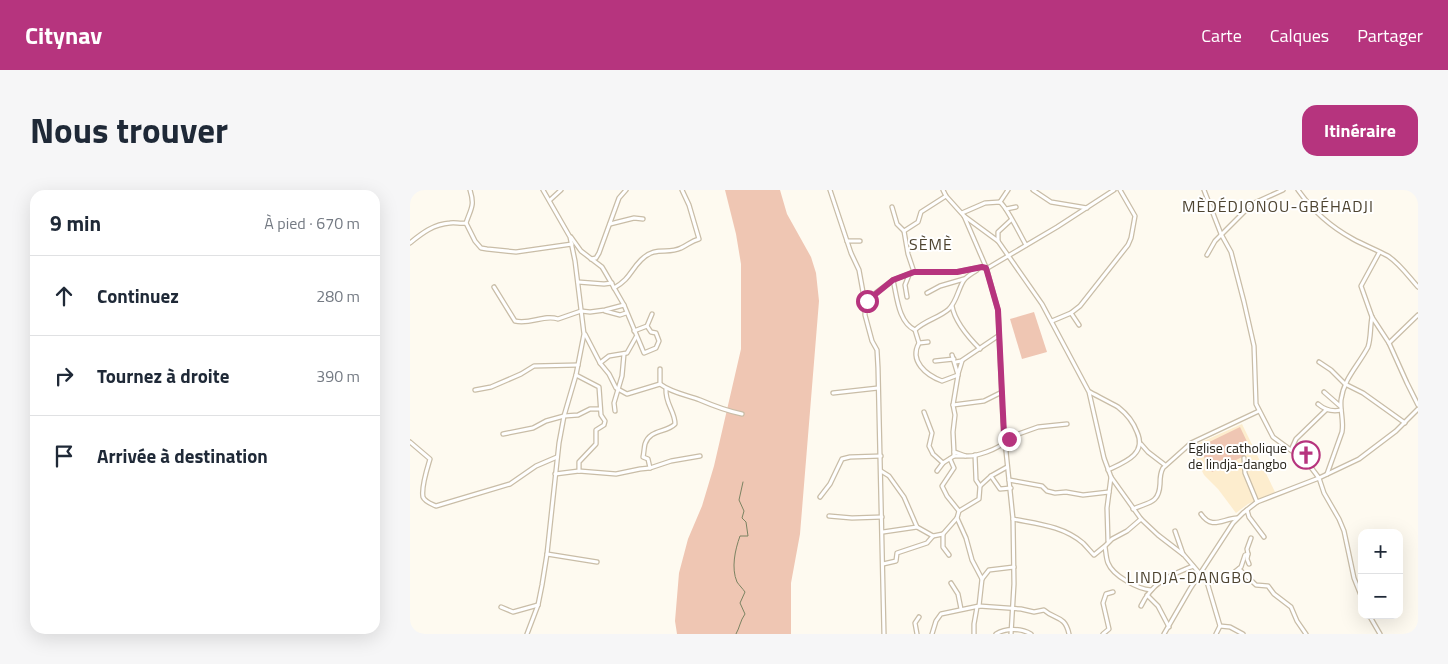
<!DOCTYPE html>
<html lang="fr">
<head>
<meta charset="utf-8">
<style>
  :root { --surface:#fff; --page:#f6f6f7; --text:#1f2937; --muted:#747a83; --line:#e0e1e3; --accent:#b6347e }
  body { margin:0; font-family:"Titillium Web",sans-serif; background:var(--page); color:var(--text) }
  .controls { position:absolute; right:15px; bottom:15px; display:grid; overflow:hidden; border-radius:10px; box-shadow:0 5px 20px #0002 }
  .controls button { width:45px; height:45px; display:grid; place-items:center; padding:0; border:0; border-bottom:1px solid var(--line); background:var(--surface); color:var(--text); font:25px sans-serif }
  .stop { position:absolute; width:15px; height:15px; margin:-11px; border:4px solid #b6347e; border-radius:50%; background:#fff }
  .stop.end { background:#b6347e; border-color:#fff; box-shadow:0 1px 5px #0008 }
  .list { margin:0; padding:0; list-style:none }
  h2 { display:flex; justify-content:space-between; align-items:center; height:65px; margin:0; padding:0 20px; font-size:21px }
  h2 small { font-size:16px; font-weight:400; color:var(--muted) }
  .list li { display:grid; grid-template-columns:32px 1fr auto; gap:15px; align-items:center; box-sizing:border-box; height:80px; padding:0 20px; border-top:1px solid var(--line) }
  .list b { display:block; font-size:19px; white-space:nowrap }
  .list em { font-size:16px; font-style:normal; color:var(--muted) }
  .icon { flex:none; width:28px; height:28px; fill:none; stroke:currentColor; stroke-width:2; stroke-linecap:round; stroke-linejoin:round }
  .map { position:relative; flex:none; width:1008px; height:444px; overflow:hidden; border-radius:15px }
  header { display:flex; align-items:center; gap:30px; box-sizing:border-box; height:70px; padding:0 25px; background:var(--accent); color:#fff }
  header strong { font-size:24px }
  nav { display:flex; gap:28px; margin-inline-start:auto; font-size:18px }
  .intro { display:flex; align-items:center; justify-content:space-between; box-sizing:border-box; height:120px; padding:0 30px }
  h1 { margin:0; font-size:35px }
  .button { padding:12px 22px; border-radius:15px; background:var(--accent); color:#fff; font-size:18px; font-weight:700 }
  main { display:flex; gap:30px; padding:0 30px }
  aside { flex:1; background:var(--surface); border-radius:15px; box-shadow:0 5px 20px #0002 }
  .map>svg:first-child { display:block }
</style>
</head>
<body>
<header>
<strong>Citynav</strong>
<nav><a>Carte</a><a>Calques</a><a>Partager</a></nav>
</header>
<div class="intro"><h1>Nous trouver</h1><a class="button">Itinéraire</a></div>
<main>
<aside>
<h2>9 min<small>À pied · 670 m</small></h2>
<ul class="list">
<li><svg class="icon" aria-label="ahead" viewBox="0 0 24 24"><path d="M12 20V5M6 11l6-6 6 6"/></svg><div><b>Continuez</b></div><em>280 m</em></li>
<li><svg class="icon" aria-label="right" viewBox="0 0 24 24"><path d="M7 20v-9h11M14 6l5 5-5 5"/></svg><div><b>Tournez à droite</b></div><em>390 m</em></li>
<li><svg class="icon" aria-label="arrive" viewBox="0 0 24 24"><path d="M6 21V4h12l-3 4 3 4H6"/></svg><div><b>Arrivée à destination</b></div></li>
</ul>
</aside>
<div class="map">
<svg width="1008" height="444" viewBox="0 0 1008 444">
  <rect width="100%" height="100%" fill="#fefaf0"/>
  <path fill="#fdedce" d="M832,234l33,68 -27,12 -12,9 -18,-24 -14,-14 -14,-28z"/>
  <g fill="#efc6b3">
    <path d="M315,0h55l7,24 24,43 5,16 3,28 -19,233 -9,49v51h-114l-2,-13 4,-48 9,-34 14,-33 12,-40 27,-117v-85l-5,-30z"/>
    <path d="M624,122l13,40 -25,7 -12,-40z"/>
    <path d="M830,237l12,25 -40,20 -13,-25z"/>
  </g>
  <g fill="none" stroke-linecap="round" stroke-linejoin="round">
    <path stroke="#7b8362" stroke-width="1" d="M326,444c4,-7 4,-13 9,-20l-5,-11 5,-11c-2,-3 -6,-7 -8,-10 -6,-14 -2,-32 3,-46h8l-2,-14 -4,-4 2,-7 -5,-11 4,-18"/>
    <g stroke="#c9bda7" stroke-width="5.5">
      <g id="street">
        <path d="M420,0l21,63 8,17 6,33"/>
        <path d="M533,0l3,6 18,20 22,51 12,43 5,112 10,97 1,65 -3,50"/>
        <path d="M623,0l18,12 36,6"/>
        <path d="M794,0l17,44 10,18 13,50 10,44 2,58 17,33 34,25 12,16 5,15 15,26 5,12 10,47 8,20"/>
        <path d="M888,0c14,20 33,37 55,49 11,6 24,11 35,17 12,8 21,21 30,31"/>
        <path d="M140,10l11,-10"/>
        <path d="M590,12l8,-12"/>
        <path d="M482,17l5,17 7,7 4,23 6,18"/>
        <path d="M596,19l10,-2"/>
        <path d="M552,23l23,-10 15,-1c7,5 20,33 26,43"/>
        <path d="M554,26l34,25 44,63 47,88 15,66 7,19 30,42 17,16 26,20 23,27 13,44 -4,8"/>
        <path d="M56,33c5,-15 9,-17 4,-33"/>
        <path d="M200,34l24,-6 9,1"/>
        <path d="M494,41l14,-9 3,-10 25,-16"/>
        <path d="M161,47l10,14 21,16 3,5 19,33 20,48 12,-5 3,-7 -3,-8 -5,-1 -4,-6"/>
        <path d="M437,51h13"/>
        <path d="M588,51v-9l13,-12"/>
        <path d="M0,53c12,-10 24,-19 40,-20 5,-1 10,1 16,0l9,18 6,7 6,1 29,3 56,-8"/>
        <path d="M969,63l-18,33 11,31 17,26 18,40 11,22"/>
        <path d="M797,65l8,-14 37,-37 31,-14"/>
        <path d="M181,69l5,-1 3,-5 20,-55 7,-8"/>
        <path d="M576,79l71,-42 57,-37"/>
        <path d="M483,90c4,16 5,42 22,50"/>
        <path d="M168,92l26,2 8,-1"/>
        <path d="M84,97l21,34c15,4 29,-7 43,-2l23,-8 9,1 15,-2 19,-5"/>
        <path d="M204,98c16,-9 16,-17 27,-28 15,-15 26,-5 40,-12 7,-3 10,-7 18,-9l-10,-34 -7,-15"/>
        <path d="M517,103l13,-7 24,-7"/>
        <path d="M497,107l-2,-12 4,-10"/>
        <path d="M542,116c3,16 17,32 28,43"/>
        <path d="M195,121l15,4 6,-2"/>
        <path d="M661,123l8,12"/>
        <path d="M642,131l19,-8 9,-7 48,-61 3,-7 4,-22 -15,-26"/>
        <path d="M224,141l13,-5 5,-12"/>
        <path d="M175,144l15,29 9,11 7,14 11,6 33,-10c12,9 27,11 40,16 14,6 27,11 42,14"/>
        <path d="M509,153l9,-1"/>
        <path d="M979,153l29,-28"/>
        <path d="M542,165l6,20 -5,30 2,10 -2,17 1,20"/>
        <path d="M525,171l19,-2"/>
        <path d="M546,172l5,-1 37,-25"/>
        <path d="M909,172l12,8 14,14 18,9 42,30"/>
        <path d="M190,173l9,-7 18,-3 9,-16"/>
        <path d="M250,179v15"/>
        <path d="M548,184l4,-13"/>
        <path d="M166,185l23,12 2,28 4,6 -1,4 -8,5v14l-17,18v9"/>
        <path d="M548,185l-16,6c-16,-6 -33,-20 -23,-38l-4,-13c10,-10 24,-12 34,-21 8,-8 9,-20 15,-29 3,-4 9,-7 13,-10"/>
        <path d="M65,200l16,-3 30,-13 13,-8 44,-1"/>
        <path d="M680,202c9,5 19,10 28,15 9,7 15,14 19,25 10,22 -12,30 -29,38"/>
        <path d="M914,202l16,14"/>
        <path d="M423,203l45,-5"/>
        <path d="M908,214c7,6 14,8 23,6"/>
        <path d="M543,215l31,-4 18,-9"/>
        <path d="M205,221l-1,-8 8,-27 2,-22"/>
        <path d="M514,222l8,21 -3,13 4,8 10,9"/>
        <path d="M93,244l30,-6 13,-7 18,-5 14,-1 12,-6h10"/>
        <path d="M594,245l6,2 28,-10 29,-3"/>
        <path d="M0,252l20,17c-3,10 -9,28 -7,38 2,5 9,7 13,9l74,-22 26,-18 21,-9"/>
        <path d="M731,254l7,8 17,13"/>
        <path d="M881,260l5,-11 30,-29"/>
        <path d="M565,265l1,25 4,6"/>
        <path d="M544,266h11"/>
        <path d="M834,268l1,15 12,29"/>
        <path d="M540,269l4,9 -12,18 5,10 12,15"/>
        <path d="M240,278l-2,-9 -5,-2c1,-4 1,-9 2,-13 5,-15 21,-11 30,-20 0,-13 -10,-20 -9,-35"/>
        <path d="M471,281l8,5 15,21 13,30 16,9 10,-2"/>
        <path d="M527,281l6,-8 11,-7v-4c4,1 8,3 12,4 9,1 33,-7 38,-14"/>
        <path d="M145,284l24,-3 37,3 24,-5 10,-1 21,-7 29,-5"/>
        <path d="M917,284l15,-42c2,-11 -2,-21 -1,-32 3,-22 17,-34 27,-53 3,-9 2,-20 4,-30"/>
        <path d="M581,286l9,13 11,-1"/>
        <path d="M599,290l33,6 5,5 8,2 11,-1 17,3 26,-3"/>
        <path d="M410,307l10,-13 12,-25 8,-2 31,-1"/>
        <path d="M723,319c15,-7 26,-5 27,-25 0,-6 0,-11 3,-16l28,-25 68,-32"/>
        <path d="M837,320l2,7 15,20"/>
        <path d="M791,324c11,16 21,5 36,4"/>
        <path d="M419,326l23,2 30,-1"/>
        <path d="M603,329c25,5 50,7 70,24 4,4 7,8 11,12l11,-9 7,-7 15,-8 14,-12"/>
        <path d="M765,341l8,23"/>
        <path d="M473,342l34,-5"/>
        <path d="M698,351l-1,-33 4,-31"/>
        <path d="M695,357c1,5 1,11 3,16 5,13 30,26 43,27"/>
        <path d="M137,364l50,8"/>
        <path d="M838,364l-1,5 2,5"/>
        <path d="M539,365l-6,-8v-13l14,-16"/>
        <path d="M473,374l13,-3 1,-8 30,-10 6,-7"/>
        <path d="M829,379l17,16 12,1 6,8 17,13 6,14 9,13"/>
        <path d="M572,389l-10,-19 -6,-22 -9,-20 2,-7 20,-12 1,-13 11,-10 16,-9"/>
        <path d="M797,392l19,-3 15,-12 4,-12 3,-1 -1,-5 4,-11"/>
        <path d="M541,393l7,11 3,15"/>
        <path d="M737,405l11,11 11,21"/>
        <path d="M569,416l3,-27 7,-9 25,-3"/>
        <path d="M731,416c12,-25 28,-30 52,-40"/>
        <path d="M91,417l12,5 25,-7"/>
        <path d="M959,425l11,19"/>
        <path d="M810,436l10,1 13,7"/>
        <path d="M117,444l11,-29 4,-20 5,-31 12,-111 5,-27 12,-41 8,-41 -9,-73 -5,-24 -27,-47"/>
        <path d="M474,444l-6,-266 -1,-18 -5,-9 -7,-26v-12l4,-5 24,-18 21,-8h43l25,-5"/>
        <path d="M507,444l-2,-11 4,-6"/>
        <path d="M522,444l4,-13 5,-7 38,-8 42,3 13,3 10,-2c11,10 21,5 25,24"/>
        <path d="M564,444v-10l3,-17"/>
        <path d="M586,444c9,-6 25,-6 35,0"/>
        <path d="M693,444l6,-5 -6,-26 3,-9 7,-2"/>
        <path d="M754,444l26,-45 43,-66 10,-10 14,-11 62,-24 40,-19 37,-28 22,-22"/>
      </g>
    </g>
    <use href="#street" stroke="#fff" stroke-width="3"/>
  </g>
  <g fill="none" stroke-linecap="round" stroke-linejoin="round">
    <path stroke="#b6347e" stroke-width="6" d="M457,111l26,-21 21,-8h43l25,-5 4,1 12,42 6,125 6,3 -1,1"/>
  </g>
  <defs>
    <g id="church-ring" transform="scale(1.4375)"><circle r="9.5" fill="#fff" stroke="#b6347e" stroke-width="1.5"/><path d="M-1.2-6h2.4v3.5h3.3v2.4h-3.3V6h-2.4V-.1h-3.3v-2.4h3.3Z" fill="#b6347e"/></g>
  </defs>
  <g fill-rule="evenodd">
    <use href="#church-ring" x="896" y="265"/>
  </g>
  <g text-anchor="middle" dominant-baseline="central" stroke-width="4" stroke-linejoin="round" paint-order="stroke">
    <g font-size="14" fill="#262219" stroke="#fff" text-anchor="end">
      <text x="877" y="257">Eglise catholique<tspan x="877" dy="16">de lindja-dangbo</tspan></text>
    </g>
    <g font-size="16" letter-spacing="1" fill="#4e4431" stroke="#fff">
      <text x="868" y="16">MÈDÉDJONOU-GBÉHADJI</text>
      <text x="521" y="54">SÈMÈ</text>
      <text x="780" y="387">LINDJA-DANGBO</text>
    </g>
  </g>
</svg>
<div class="controls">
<button>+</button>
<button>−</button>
</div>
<div class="stop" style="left:457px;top:111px"></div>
<div class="stop end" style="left:599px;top:249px"></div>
</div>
</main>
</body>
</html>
